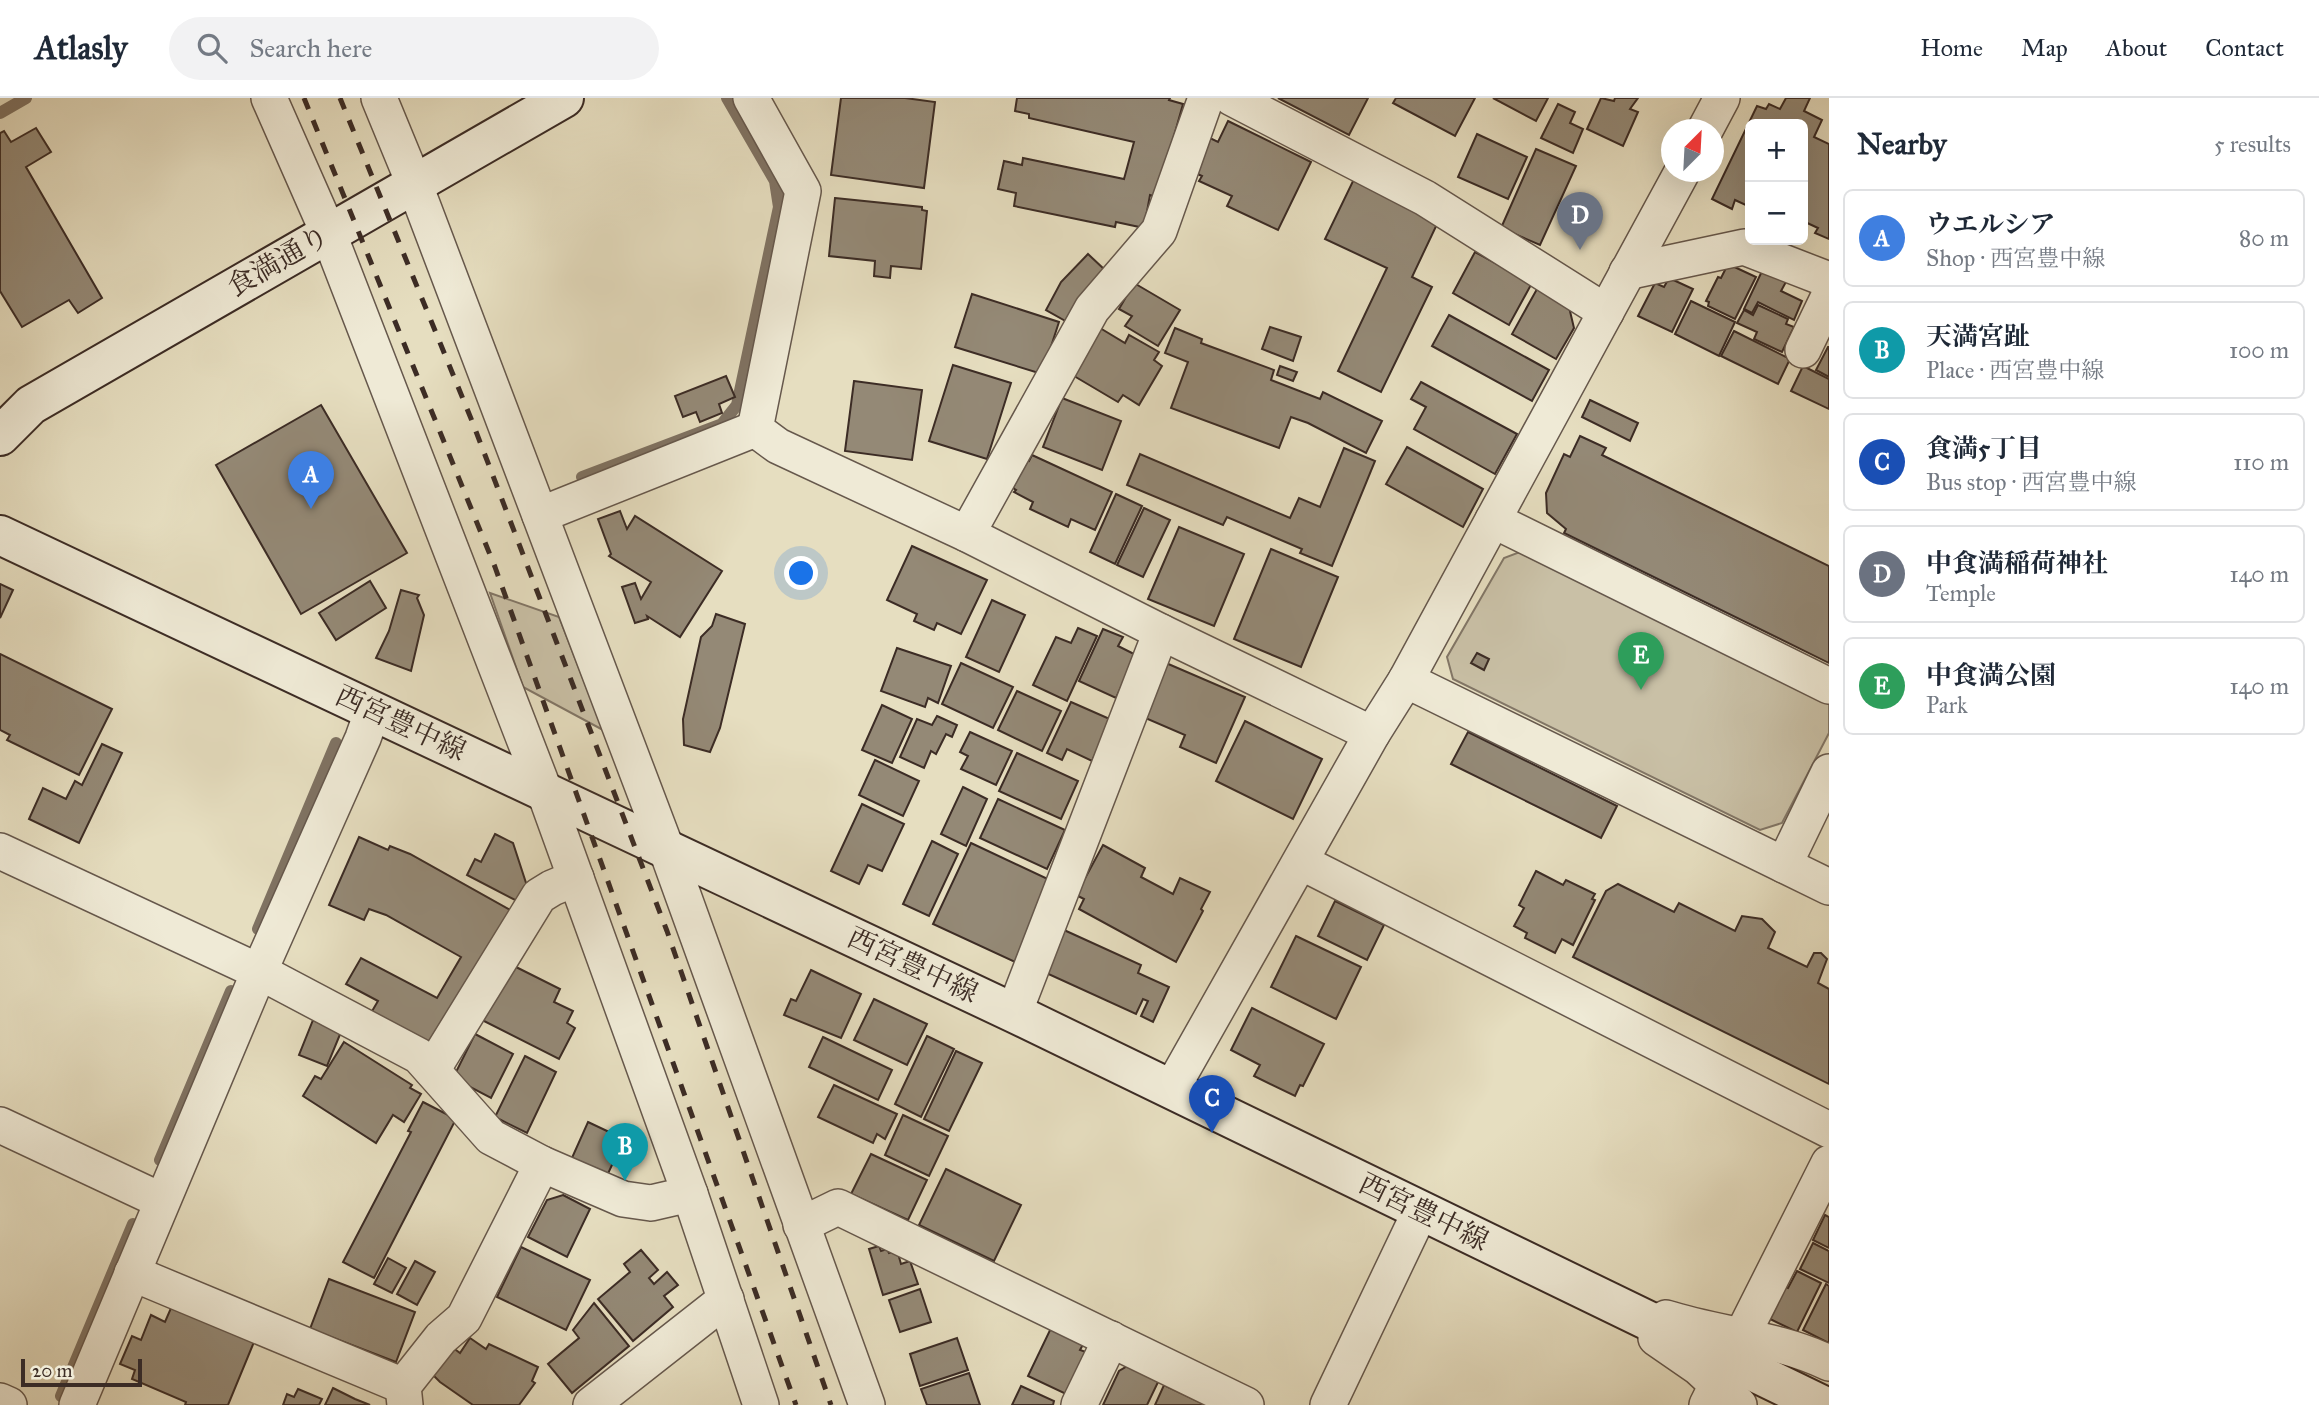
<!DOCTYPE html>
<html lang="en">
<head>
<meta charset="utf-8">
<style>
  :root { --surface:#fff; --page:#f2f2f3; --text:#1f2937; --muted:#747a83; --line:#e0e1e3; --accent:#ea580c }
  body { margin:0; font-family:"IM FELL Great Primer","Noto Serif JP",serif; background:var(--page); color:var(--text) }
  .controls { position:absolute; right:21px; top:21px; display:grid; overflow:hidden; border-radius:10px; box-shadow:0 7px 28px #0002 }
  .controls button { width:63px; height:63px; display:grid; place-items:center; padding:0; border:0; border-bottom:2px solid var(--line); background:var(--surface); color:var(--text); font:35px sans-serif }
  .compass { position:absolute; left:1661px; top:21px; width:63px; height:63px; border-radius:50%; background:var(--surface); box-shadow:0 7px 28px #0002; rotate:24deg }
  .scale { position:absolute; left:21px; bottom:18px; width:121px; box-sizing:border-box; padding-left:7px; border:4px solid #3c2c25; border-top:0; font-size:19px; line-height:24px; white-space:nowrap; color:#3c2c25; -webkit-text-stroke:5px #efead6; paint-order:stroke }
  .you { position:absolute; left:802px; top:476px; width:24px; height:24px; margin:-18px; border:5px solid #fff; border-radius:50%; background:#1a73e8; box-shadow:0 0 0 10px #1a73e833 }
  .badge { display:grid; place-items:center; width:46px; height:46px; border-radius:50%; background:var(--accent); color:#fff; font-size:23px; font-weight:700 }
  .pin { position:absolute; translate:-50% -58px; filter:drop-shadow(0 2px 4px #0008) }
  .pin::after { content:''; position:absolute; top:37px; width:24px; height:21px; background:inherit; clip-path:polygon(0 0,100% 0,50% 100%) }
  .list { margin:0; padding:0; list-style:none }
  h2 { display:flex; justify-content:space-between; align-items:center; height:91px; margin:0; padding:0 28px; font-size:30px }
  h2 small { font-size:23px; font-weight:400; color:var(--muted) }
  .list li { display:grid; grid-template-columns:46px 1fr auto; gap:21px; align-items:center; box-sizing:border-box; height:98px; margin:0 14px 14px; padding:0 14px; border:2px solid var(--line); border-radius:10px }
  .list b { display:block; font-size:26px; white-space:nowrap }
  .list p { margin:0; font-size:23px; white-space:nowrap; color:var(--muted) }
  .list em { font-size:23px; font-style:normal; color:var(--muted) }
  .icon { flex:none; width:38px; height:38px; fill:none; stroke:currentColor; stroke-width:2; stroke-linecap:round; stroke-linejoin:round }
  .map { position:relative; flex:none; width:1829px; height:1307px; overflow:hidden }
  header { display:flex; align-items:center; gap:42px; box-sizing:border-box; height:98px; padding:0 35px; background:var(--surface); border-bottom:2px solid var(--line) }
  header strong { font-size:33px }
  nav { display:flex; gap:38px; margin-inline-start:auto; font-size:24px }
  .search { width:490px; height:63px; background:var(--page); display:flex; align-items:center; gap:18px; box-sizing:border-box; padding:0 24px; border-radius:38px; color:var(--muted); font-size:26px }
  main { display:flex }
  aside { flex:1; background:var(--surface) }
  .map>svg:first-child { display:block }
</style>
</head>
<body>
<header>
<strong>Atlasly</strong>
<div class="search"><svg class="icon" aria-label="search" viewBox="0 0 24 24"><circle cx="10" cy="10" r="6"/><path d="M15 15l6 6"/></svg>Search here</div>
<nav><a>Home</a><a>Map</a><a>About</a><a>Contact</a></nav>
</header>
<main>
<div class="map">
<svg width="1829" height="1307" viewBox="0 0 1829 1307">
  <rect width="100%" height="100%" fill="#e6dec0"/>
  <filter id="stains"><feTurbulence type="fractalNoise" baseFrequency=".00286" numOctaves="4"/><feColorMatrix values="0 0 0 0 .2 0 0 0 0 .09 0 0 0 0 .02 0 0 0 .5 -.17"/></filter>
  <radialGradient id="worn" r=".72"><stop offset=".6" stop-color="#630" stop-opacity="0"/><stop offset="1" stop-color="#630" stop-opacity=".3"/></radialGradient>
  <g fill="#c9c0a6" stroke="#827666" stroke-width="2">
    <path d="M1525,452l304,150v33l-47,90 -22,7 -307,-151 -6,-22 57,-99z"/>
    <path d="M490,495l69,24 44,113 -80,-43z"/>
  </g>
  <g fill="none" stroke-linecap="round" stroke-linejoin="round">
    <g stroke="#7f7262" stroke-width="12">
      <path d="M0,15l26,-15"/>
      <path d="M582,379l140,-53 15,-19 42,-198 -4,-26 -48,-83"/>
      <path d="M258,831l78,-186"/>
      <path d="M160,1062l71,-169"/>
      <path d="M61,1298l72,-172"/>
    </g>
  </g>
  <g fill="#948976" stroke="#3c2c25" stroke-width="2">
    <path d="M841,0h64l30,4 -11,86 -93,-13z"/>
    <path d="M1017,0h153l-1,2 14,4 -26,93 -7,-2 -6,33 -28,-6 -1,5 -101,-21 2,-13 -18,-4 6,-28 18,4 1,-7 101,21 10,-37 -105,-24v-4l-14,-3z"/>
    <path d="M1278,0h90l-19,37z"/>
    <path d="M1396,0h79l-20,38 -62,-33z"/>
    <path d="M1493,0h55l-12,23z"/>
    <path d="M1601,0l13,3 1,-3h23l-8,11 8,3 -15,34 -36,-17z"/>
    <path d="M1786,0h24l-6,13 18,9 -8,17 15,7v95l-14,-6 3,-5 -15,-7v-97h-53v83l-15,-7 -3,9 -20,-10 45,-93 9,3 3,-5 11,5z"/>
    <path d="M1558,6l17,8 -5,11 13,6 -10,24 -32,-15z"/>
    <path d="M1228,23l83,41 -33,68 -51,-24 5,-10 -33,-15 3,-5 -9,-4 17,-34 8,4z"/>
    <path d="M36,30l15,24 -25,15 76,131 -24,15 -9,-13 -47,27 -22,-36v-158l4,-2 7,11z"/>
    <path d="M1477,36l50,23 -19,42 -50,-22z"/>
    <path d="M1536,51l40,17 -36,79 -39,-17z"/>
    <path d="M1354,81l85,41 -27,57 20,10 -51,105 -43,-21 49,-103 -62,-29z"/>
    <path d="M835,100l87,9v3l5,1 -6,58 -30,-3 -1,12 -16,-2 1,-15 -46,-5z"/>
    <path d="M1475,154l57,31 -23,42 -56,-32z"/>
    <path d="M1088,156l18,17 -37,52 -23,-13 15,-28z"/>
    <path d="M1728,166l28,13 -21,42 -27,-13 1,-4 -3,-1 12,-24 3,1z"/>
    <path d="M1763,171l24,11 -6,11 21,10 -8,19 -36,-18 -6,11 -8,-4z"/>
    <path d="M1669,180l24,11 -21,43 -34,-16 17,-33 9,4z"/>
    <path d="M1134,185l46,27 -22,36 -33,-20 7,-10 -13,-7z"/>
    <path d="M1537,191l32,18 5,21 -18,31 -44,-25z"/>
    <path d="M972,196l87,28 -17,52 -87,-27z"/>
    <path d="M1691,203l44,21 -16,34 -44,-22z"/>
    <path d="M1758,207l30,14 -2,5 8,3 -12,25 -28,-13 3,-7 -20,-9 7,-13 9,5z"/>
    <path d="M1449,217l100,55 -17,31 -100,-55z"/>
    <path d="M1270,229l31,10 -8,24 -31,-12z"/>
    <path d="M1100,230l25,15 4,-8 30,17 -5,8 8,6 -23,39 -16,-10 -5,7 -44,-26z"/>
    <path d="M1175,230l27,11 -1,4 73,27 -3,10 49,19 3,-7 59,29 -16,32 -58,-30 -17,-6 -12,31 -108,-40 17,-46 -23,-9z"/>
    <path d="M1734,233l56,28 -12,25 -57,-28z"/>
    <path d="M1828,249h1v30l-13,-7z"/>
    <path d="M953,267l58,18 -24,76 -58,-18z"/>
    <path d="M1280,268l17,6 -4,9 -16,-6z"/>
    <path d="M1803,268l26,13v30l-38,-18z"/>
    <path d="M726,278l9,21 -16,7 3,9 -22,9 -4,-10 -13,5 -8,-21z"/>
    <path d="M854,283l68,9 -10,70 -67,-9z"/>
    <path d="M1421,284l96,52 -22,40 -81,-45 12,-22 -15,-8z"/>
    <path d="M1062,300l59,23 -19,49 -59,-23z"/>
    <path d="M1590,302l48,23 -8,18 -48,-24z"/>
    <path d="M321,307l86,148 -106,61 -85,-149z"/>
    <path d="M1580,338l26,12 -4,7 227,111v97l-265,-130 2,-4 -19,-16 -1,-20 18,-39 6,3z"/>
    <path d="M1407,349l76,42 -20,38 -77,-43z"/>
    <path d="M1344,350l31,13 -43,105 -32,-13 2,-4 -75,-32 -4,8 -96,-40 13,-31 150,64 9,-20 21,9z"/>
    <path d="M1032,357l80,37 -17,38 -24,-11 -3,8 -38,-18 3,-7 -19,-10 2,-2 -3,-2 13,-28 3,1z"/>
    <path d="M1116,396l26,12 -27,58 -25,-12z"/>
    <path d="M1144,410l26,12 -27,57 -26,-12z"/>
    <path d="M620,413l7,18 8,-13 87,55 -42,66 -33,-21 1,3 -13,4 -13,-36 13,-4 6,16 10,-17 -42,-26 2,-2 -13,-35z"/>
    <path d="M1179,429l65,27 -30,72 -66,-27z"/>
    <path d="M912,448l75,34 -26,54 -24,-11 -3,7 -20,-9 3,-7 -30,-14z"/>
    <path d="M1271,451l67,28 -37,90 -67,-28z"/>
    <path d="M370,483l16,27 -50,32 -17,-27z"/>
    <path d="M0,486l13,6 -13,28z"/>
    <path d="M401,492l18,5 -2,3 7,17 -13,56 -35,-13 13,-27z"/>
    <path d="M992,502l33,15 -26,57 -33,-15z"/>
    <path d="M716,516l29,10 -25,104 -10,24 -26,-7 -1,-26 18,-82 11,-11z"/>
    <path d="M1078,530l19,8 -30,65 -34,-16 23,-48 15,6z"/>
    <path d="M1103,531l20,8 -5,9 18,9 -20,43 -37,-17z"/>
    <path d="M897,550l54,18 -13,37 -10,-5 -3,9 -44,-16z"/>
    <path d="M1477,555l12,6 -5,11 -13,-7z"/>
    <path d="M0,556l112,55 -33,66 -72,-35 3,-5 -10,-5z"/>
    <path d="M961,565l52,24 -20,41 -51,-24z"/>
    <path d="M1166,565l79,34 -29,66 -36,-16 5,-12 -42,-18z"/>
    <path d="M1017,593l44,20 -19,40 -44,-21z"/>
    <path d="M1071,604l41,18 -20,41 -25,-12 -5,11 -15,-7z"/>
    <path d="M882,607l30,14 -20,44 -30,-13z"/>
    <path d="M937,618l20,9 -5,12 -6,-3 -10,20 -5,-3 -7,17 -24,-11 17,-38 15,6z"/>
    <path d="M1245,623l77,38 -29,60 -77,-38z"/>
    <path d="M970,634l42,19 -16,34 -35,-16 7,-13 -8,-4z"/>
    <path d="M1468,634l149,74 -16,32 -150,-74z"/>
    <path d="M102,646l20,9 -43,90 -50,-24 14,-31 23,11 9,-18 7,4z"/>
    <path d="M1017,655l61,28 -17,38 -62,-28z"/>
    <path d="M875,662l44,21 -16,35 -44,-21z"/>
    <path d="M963,689l24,12 -21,47 -25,-12z"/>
    <path d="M998,701l67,31 -18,39 -67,-31z"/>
    <path d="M862,706l42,20 -22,47 -14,-6 -9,19 -28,-13z"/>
    <path d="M495,736l18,9 14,43 -8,16 -52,-27 8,-16 6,3z"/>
    <path d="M359,739l29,13 2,-4 20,8 102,57 -79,139 -62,-37 7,-12 -32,-17 15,-26 76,40 24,-41 -75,-42 -17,-6 -5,11 -35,-15z"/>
    <path d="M932,743l26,13 -29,62 -26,-12z"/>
    <path d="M971,745l81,38 -37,81 -82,-38z"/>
    <path d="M1103,747l42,23 -4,9 32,17 7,-16 30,14 -9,17 2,2 -27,51 -97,-53 5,-10 -8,-4z"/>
    <path d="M1536,773l27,14 3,-5 29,14 -3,5 3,1 -22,45 -11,-6 -7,14 -30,-15 2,-5 -13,-7 10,-18 -5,-3z"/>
    <path d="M1618,786l56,28 5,-9 56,28 7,-15 20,3 13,13 -7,16 39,19 7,-14h7l6,6 -9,24 11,6v95l-256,-127 33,-66z"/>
    <path d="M1335,803l49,24 -17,35 -49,-24z"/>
    <path d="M1064,832l77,35 -3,8 31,14 -16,35 -12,-6 7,-15 -5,-2 -7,15 -92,-42z"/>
    <path d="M1296,838l65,31 -25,52 -65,-32z"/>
    <path d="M510,866l50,25 -6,13 19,9 -6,12 8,5 -16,31 -77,-39z"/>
    <path d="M811,872l50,24 -20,44 -57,-23 7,-16 5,2z"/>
    <path d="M874,901l53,25 -20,41 -53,-25z"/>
    <path d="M1252,910l72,36 -21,42 -3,-1 -5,11 -41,-20 6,-11 -29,-15z"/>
    <path d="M313,922l28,12 -14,34 -28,-11z"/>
    <path d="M475,936l38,20 -22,44 -38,-20z"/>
    <path d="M927,938l27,13 -33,68 -26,-13z"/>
    <path d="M823,939l69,33 -14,30 -69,-33z"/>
    <path d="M344,944l68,43 -2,3 11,6 -17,28 -11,-7 -17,28 -73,-47 12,-20 6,3z"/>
    <path d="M956,953l26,12 -33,68 -25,-12z"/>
    <path d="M525,958l31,16 -29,61 -32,-16z"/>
    <path d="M834,987l63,29 -12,25 -8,-5 -4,9 -55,-26z"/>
    <path d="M423,1004l33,17 -82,159 -31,-16 68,-130 -3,-1z"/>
    <path d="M903,1017l45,21 -19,40 -44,-21z"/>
    <path d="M588,1024l36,17 -18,39 -35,-18z"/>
    <path d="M871,1056l56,26 -19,40 -57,-26z"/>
    <path d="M946,1071l75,36 -27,56 -75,-36z"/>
    <path d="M563,1097l27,14 -23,48 -39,-20 19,-37z"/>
    <path d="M1825,1117l4,2v31l-16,-8z"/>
    <path d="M1813,1145l16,8v32l-29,-14z"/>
    <path d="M879,1148l2,5 6,-2 2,4 8,-3 4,14 9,-3 8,23 -35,11 -14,-46z"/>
    <path d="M521,1149l69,33 -24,50 -69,-33z"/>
    <path d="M641,1152l17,20 -9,8 5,6 13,-12 11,13 -14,11 9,11 -40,34 -35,-42 32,-27 -6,-8z"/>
    <path d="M388,1160l18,10 -14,25 -18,-9z"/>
    <path d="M415,1163l20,11 -18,33 -20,-11z"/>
    <path d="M1797,1173l24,12 -24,49 -29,-14 15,-32 5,2z"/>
    <path d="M329,1181l86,33 -19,50 -86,-33z"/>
    <path d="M1826,1186l3,2v57l-26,-13z"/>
    <path d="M920,1191l11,33 -31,10 -11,-32z"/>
    <path d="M594,1205l35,43 -57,47 -24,-29 31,-26 -6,-8z"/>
    <path d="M171,1210l83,34 -26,63h-43l1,-3 -54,-23 3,-9 -15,-6 12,-28 9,4 10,-25 14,7z"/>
    <path d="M1052,1228l33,15 -5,9 6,2 -20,42 -38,-18z"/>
    <path d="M470,1240l16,11 3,-5 49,23 -6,14 3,2 -16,22h-46l-33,-23 -10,-10 22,-25 8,6z"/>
    <path d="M957,1240l11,32 -48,16 -10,-32z"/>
    <path d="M1131,1266l29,14 -13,27h-44l16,-34z"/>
    <path d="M969,1275l11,32h-53l-6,-16z"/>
    <path d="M1164,1287l42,20h-51z"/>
    <path d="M1021,1288l33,15 -1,4h-41z"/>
    <path d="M333,1290l22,11 15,6h-45z"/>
    <path d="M298,1291l24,10 -3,6h-36l4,-11 7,3z"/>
  </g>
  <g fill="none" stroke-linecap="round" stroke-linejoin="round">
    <g stroke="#66584c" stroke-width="38">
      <g id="street">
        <path d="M269,0l59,134 216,558 146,404 71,211"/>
        <path d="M379,0l35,85 252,665 201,557"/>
        <path d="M751,0l52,93 -48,238 23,17 189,88 194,98 211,102"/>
        <path d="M1232,0l193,100 181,114"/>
        <path d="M1705,32l17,-32"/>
        <path d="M1627,174l117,-25 85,33"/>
        <path d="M1803,252l26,-54"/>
        <path d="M540,417l215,-86"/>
        <path d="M1493,422l336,166"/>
        <path d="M967,436l125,-225 67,-78 47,-133"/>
        <path d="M1406,582l423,207"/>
        <path d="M0,753l264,123 155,82 72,81 51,27 81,35 28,4 39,-9"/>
        <path d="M1301,764l528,268"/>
        <path d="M1784,767l45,-93"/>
        <path d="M1014,915l147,-381"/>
        <path d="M432,972l107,-174 13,-8 24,-10"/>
        <path d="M1172,990l200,-354 34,-54 276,-508"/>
        <path d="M0,1027l162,76"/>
        <path d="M801,1127l37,-18 408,198"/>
        <path d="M132,1175l271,113"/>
        <path d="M1666,1220c54,17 111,20 163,45"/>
        <path d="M1656,1240l42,29 41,38"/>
        <path d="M0,1303l9,4"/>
        <path d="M77,1307l182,-433 104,-234 10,-28"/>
        <path d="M405,1307l-2,-19 38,-48 23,-20 78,-154"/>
        <path d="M591,1307l135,-106"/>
        <path d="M1079,1307l32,-66"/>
        <path d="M1328,1307l93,-195"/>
        <path d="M1707,1307l122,-242"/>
      </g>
    </g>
    <g stroke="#3c2c25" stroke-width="42">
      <g id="secondary">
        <path d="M0,338l31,-31 533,-307"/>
        <path d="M0,437l1014,478 808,392"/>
      </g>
    </g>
    <use href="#street" stroke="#efead6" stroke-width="35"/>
    <use href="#secondary" stroke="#efead6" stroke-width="38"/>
    <g stroke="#3c2c25" stroke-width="5" stroke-dasharray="12 12" stroke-linecap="butt">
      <path d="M304,0l191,469 301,838"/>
      <path d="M340,0l132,323 195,510 164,474"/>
    </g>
  </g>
  <g text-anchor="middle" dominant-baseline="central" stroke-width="6" stroke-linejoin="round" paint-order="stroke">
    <g font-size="28" fill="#3c2c25" stroke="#efead6">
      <text transform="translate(278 163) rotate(-30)">食満通り</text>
      <text transform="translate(401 625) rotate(25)">西宮豊中線</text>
      <text transform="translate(913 867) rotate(25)">西宮豊中線</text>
      <text transform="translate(1424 1114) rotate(26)">西宮豊中線</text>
    </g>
  </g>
  <rect width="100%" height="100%" filter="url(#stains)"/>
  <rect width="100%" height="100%" fill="url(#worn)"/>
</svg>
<div class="controls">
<button>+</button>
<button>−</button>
</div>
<svg class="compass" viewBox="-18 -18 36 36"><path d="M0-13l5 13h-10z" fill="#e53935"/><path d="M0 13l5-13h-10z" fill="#747a83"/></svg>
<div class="scale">20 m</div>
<div class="you"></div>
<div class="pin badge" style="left:311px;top:411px;background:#3f7fe0">A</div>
<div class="pin badge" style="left:625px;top:1083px;background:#0f9aa8">B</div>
<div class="pin badge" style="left:1212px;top:1035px;background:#1a4fb4">C</div>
<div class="pin badge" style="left:1580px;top:152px;background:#6b7280">D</div>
<div class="pin badge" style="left:1641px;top:592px;background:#2e9e5b">E</div>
</div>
<aside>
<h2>Nearby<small>5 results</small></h2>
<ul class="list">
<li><span class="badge" style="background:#3f7fe0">A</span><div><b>ウエルシア</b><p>Shop · 西宮豊中線</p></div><em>80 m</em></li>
<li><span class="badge" style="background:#0f9aa8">B</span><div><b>天満宮趾</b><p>Place · 西宮豊中線</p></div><em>100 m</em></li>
<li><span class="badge" style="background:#1a4fb4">C</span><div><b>食満5丁目</b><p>Bus stop · 西宮豊中線</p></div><em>110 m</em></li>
<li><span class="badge" style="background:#6b7280">D</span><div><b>中食満稲荷神社</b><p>Temple</p></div><em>140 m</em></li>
<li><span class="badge" style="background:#2e9e5b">E</span><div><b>中食満公園</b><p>Park</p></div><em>140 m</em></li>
</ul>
</aside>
</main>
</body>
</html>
